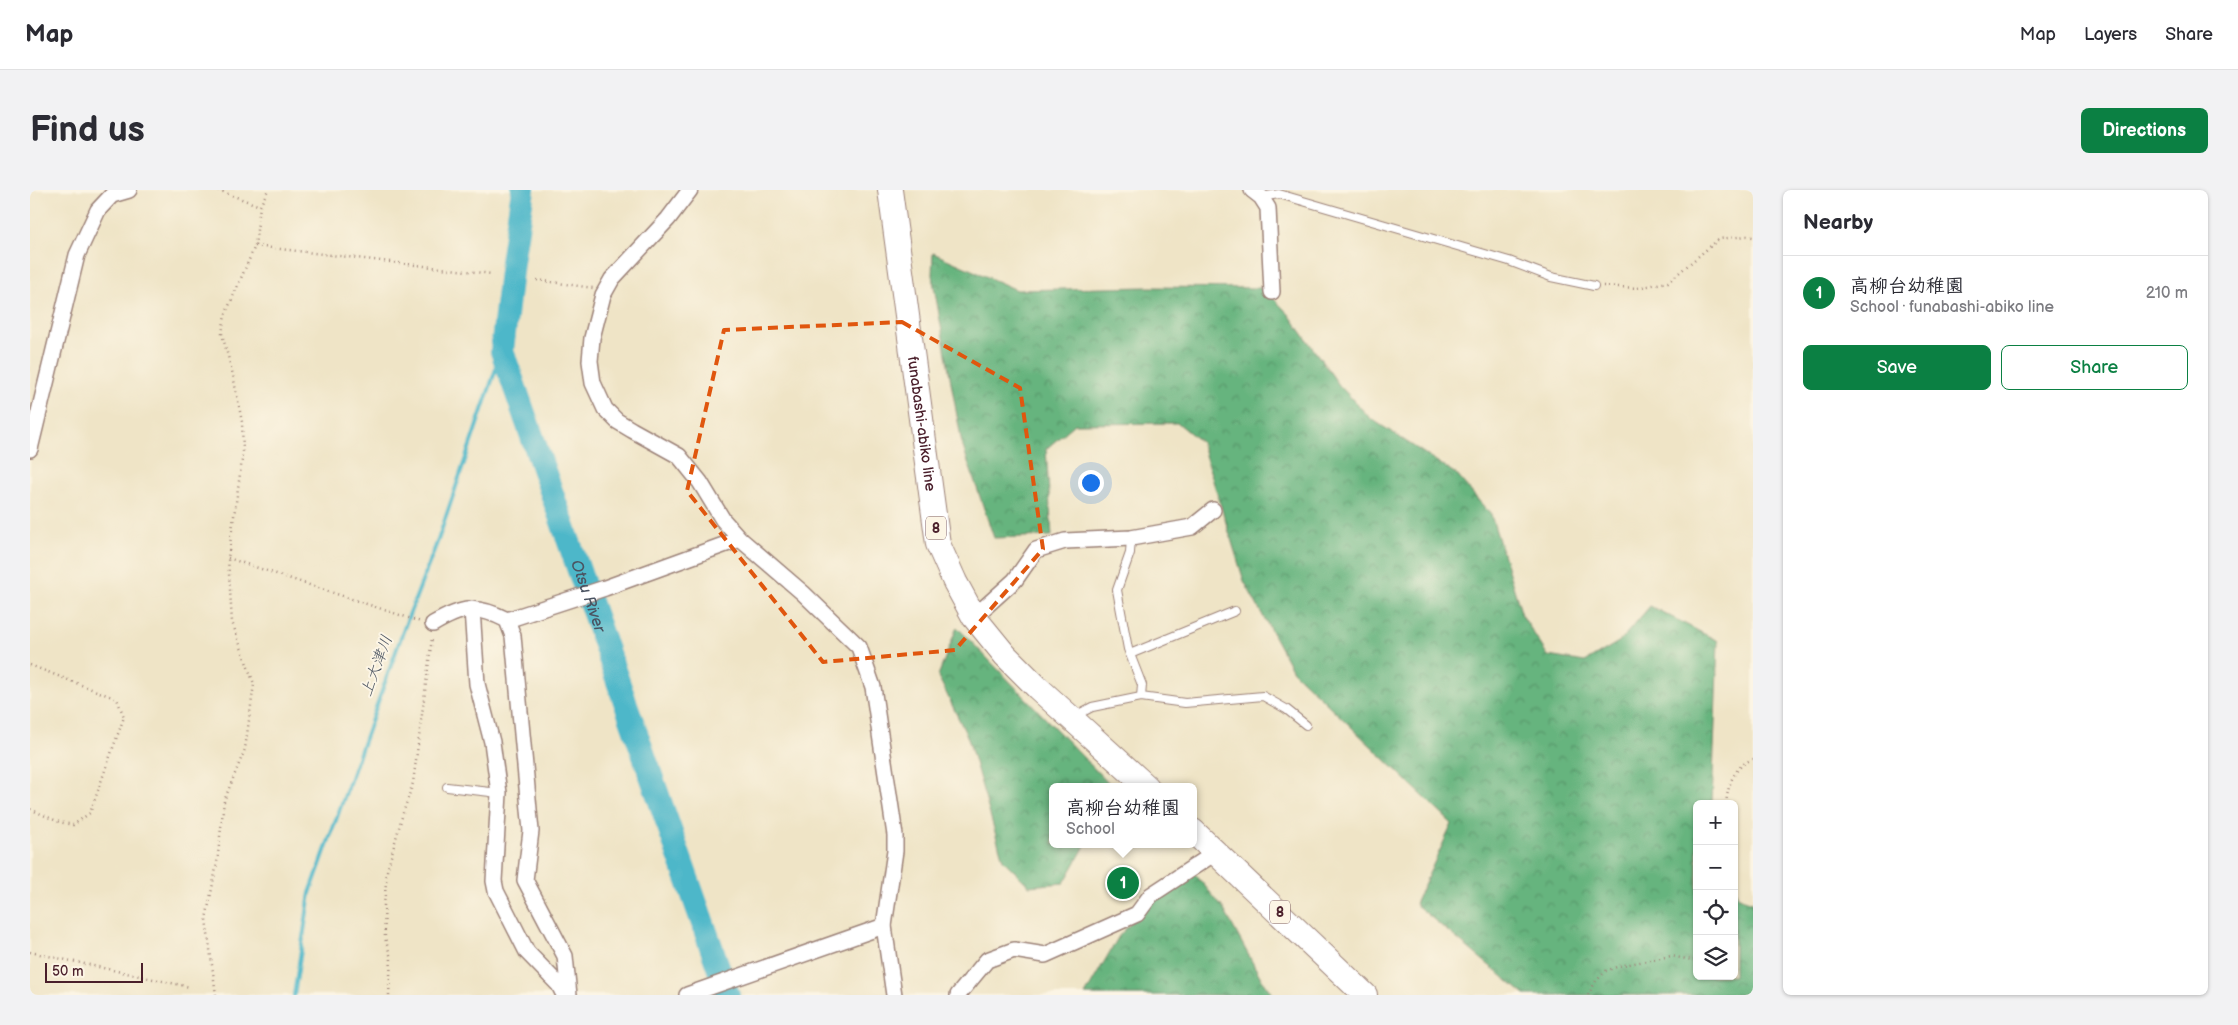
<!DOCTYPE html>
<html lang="en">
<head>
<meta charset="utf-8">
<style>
  :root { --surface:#fff; --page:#f2f2f3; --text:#2b2b33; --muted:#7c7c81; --line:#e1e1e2; --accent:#0b8043 }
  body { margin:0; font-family:"Balsamiq Sans","Klee One",sans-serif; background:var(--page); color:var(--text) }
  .controls { position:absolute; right:15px; bottom:15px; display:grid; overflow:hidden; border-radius:8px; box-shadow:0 1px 4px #0004 }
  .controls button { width:45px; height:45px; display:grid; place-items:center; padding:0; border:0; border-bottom:1px solid var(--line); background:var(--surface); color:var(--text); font:25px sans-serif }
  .scale { position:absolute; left:15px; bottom:12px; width:98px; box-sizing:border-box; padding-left:5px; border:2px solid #4a1f2b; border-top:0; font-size:14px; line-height:18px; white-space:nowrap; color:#4a1f2b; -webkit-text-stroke:4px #fcf5e5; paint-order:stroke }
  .you { position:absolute; left:1060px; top:292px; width:18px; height:18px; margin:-12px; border:4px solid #fff; border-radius:50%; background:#1a73e8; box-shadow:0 0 0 8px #1a73e833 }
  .badge { display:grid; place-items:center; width:32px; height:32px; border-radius:50%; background:var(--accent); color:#fff; font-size:16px; font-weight:700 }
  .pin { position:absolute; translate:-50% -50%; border:2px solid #fff; box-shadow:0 1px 5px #0006 }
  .popup { position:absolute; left:1019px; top:593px; width:148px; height:65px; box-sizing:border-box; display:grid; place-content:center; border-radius:8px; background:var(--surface); filter:drop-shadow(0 1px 4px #0005); font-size:16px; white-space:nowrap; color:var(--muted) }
  .popup b { font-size:19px; color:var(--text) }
  .popup::after { content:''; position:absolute; left:50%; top:100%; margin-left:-10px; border:10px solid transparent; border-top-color:var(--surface) }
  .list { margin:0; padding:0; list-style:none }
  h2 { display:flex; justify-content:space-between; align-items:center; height:65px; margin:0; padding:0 20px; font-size:21px }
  h2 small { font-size:16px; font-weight:400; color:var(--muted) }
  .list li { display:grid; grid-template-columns:32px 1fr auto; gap:15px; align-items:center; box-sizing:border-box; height:75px; padding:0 20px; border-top:1px solid var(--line) }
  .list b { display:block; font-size:19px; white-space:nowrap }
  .list p { margin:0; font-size:16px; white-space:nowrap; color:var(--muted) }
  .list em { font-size:16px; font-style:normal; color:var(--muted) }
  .actions { display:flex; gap:10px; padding:15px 20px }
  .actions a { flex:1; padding:11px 0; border:1px solid var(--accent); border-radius:8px; text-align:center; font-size:18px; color:var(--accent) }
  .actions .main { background:var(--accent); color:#fff }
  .icon { flex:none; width:28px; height:28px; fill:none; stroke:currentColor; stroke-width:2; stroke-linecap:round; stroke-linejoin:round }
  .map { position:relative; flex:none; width:1723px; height:805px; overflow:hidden; border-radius:8px }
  header { display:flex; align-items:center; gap:30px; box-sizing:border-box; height:70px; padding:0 25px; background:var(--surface); border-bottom:1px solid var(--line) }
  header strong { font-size:24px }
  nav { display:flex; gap:28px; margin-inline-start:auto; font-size:18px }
  .intro { display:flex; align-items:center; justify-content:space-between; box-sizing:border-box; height:120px; padding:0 30px }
  h1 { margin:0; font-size:35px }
  .button { padding:12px 22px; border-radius:8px; background:var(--accent); color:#fff; font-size:18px; font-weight:700 }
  main { display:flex; gap:30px; padding:0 30px }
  aside { flex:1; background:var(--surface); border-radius:8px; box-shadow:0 1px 4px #0004 }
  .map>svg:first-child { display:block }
</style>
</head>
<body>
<header>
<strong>Map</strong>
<nav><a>Map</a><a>Layers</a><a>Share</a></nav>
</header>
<div class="intro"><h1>Find us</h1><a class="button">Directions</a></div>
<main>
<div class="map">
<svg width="1723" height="805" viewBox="0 0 1723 805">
  <defs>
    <pattern id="forest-crowns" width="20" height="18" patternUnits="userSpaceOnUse" patternTransform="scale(1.25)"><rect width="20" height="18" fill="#66b47e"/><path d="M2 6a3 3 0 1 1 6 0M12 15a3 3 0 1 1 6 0" fill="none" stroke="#569267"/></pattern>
  </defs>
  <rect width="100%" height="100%" fill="#fcf5e5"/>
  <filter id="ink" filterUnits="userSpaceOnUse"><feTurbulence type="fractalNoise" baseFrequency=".02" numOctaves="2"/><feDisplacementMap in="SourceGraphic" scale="10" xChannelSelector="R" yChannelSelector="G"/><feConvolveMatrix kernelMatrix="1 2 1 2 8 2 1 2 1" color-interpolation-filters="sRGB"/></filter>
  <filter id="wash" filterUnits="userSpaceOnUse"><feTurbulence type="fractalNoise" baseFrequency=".0096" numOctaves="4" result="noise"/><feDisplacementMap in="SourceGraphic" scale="20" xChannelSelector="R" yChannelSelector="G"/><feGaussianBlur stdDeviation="1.12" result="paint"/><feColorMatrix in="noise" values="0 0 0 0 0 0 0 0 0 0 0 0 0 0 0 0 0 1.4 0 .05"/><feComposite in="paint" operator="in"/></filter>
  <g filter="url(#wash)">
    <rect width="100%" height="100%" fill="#efe4c6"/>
    <g fill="url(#forest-crowns)" stroke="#586a54">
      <path d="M903,63l84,37 130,-3 116,1 25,25 51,72 31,33 86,56 35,41 31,100 26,41 37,6 35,-21 30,-35 68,35 -6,163h-15v172h37v-88l4,9 15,5v93h-228l-110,-91 37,-80 -159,-153 -49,-90 -43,-139 -23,-19 -103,1 -29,25 6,87 -58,2 -32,-94 -30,-169z"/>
      <path d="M927,437l155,160h-59v57h33l-22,39 -35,3 -26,-26 -35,-122 -30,-62z"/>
      <path d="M1165,684l28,34 39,72 11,15h-188l34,-59 35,-39z"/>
    </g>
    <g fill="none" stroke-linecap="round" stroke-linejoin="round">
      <path stroke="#4db7c9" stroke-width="4" d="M264,805l16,-102 96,-270 32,-83 64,-189"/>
      <path stroke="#4db7c9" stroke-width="24" id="s1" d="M493,0l-11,72 -10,89 226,644"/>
    </g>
  </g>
  <g filter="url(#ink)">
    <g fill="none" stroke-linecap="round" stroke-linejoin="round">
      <g stroke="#9c8278" stroke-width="10">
        <g id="service">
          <path d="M1231,7l18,-3 230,67 42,16 43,9"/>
          <path d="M1101,348l-1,15 -13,37 11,59 14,36 -1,12"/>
          <path d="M1100,464l105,-43"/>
          <path d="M1043,527l19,-10 49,-10 44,6 78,-7 23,13 20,16"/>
          <path d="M417,597l52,6"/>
        </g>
      </g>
      <g stroke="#9c8278" stroke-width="18">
        <g id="minor">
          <path d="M660,0l-22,29 -56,60 -9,16 -11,43 -2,23 3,22 12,26 12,12 15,9 47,26 21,26 23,38 17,19 63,54 56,54 14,40 22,148v16l-11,75 10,69"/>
          <path d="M1222,0l9,7 7,11 4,84"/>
          <path d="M0,259l47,-194 21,-45 14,-15 17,-5"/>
          <path d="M442,419l5,75 15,58 7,51 -5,88 2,10 31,61 32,33 5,10"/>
          <path d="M944,427l41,-37 21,-30 29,-9 66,-3 61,-11 21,-17"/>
          <path d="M477,430l98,-32 135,-49"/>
          <path d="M403,434c29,-17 43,-20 74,-4l6,16 18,195 -6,49 40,76 4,39"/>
          <path d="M657,805l197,-69"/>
          <path d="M928,805l29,-35 27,-10 31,5 92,-41 14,-19 64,-42"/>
        </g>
      </g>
      <g stroke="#9c8278" stroke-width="26">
        <g id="primary">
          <path id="s2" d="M860,0l48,354 17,38 19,35 31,38 33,33 109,99"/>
          <path d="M1163,641l172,164"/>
        </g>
      </g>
      <g stroke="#9c8278" stroke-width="2.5" stroke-dasharray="1 4" stroke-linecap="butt">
        <path d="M188,0l42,16"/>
        <path d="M225,56l237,28"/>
        <path d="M507,90l56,8"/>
        <path d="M1573,96l34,2 31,-6 51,-43 28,-3 6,1"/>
        <path d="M198,368l193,64"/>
        <path d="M0,475l87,34 7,18 -34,96 -17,12 -14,-3 -29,-13"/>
        <path d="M1696,614c2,-20 8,-38 27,-45"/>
        <path d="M0,762l160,35"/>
        <path d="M186,805l-10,-76 11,-56 7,-62 21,-52 9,-65 -22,-62 -4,-64 15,-105 -1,-31 -9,-47 -11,-41 3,-19 30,-69 5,-40 8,-16"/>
        <path d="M359,805l2,-37 -6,-20 -1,-33 3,-34 16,-58 10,-30 19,-145"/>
        <path d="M1558,805l8,-14 10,-10 13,-5 52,-10 26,5"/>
      </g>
      <use href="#service" stroke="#fff" stroke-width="8"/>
      <use href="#minor" stroke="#fff" stroke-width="15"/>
      <use href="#primary" stroke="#fff" stroke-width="24"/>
    </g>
  </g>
  <path fill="none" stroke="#e0560e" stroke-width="4" stroke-dasharray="10 6" stroke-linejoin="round" d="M872,132l118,66 23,161 -88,101 -132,12 -136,-171 37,-161z"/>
  <g text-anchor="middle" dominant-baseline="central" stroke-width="4" stroke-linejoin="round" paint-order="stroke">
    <g fill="#fcf5e5" stroke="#7f5f63" stroke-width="1">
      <rect x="896" y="326.5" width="20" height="23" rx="4"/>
      <rect x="1240" y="710.5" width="20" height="23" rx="4"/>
    </g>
    <g font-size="14" font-weight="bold" fill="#4a1f2b">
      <text x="906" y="338">8</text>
      <text x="1250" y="722">8</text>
    </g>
    <g font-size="15" fill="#4a1f2b" stroke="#fcf5e5">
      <text stroke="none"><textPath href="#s2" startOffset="236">funabashi-abiko line</textPath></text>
    </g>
    <g font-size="16" font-style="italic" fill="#4b5462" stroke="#fcf5e5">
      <text stroke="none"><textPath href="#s1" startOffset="422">Otsu River</textPath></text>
      <text transform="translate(347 476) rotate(-70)">上大津川</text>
    </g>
  </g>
</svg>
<div class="controls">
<button>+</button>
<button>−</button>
<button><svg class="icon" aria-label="locate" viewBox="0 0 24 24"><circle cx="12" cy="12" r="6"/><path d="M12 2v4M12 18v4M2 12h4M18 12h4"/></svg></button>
<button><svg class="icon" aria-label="layers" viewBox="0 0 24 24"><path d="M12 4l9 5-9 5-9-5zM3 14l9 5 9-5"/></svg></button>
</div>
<div class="scale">50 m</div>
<div class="you"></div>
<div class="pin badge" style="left:1093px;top:693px">1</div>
<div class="popup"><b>高柳台幼稚園</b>School</div>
</div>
<aside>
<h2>Nearby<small></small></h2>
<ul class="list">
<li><span class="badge">1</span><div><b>高柳台幼稚園</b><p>School · funabashi-abiko line</p></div><em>210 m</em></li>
</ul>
<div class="actions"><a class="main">Save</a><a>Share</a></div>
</aside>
</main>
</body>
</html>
